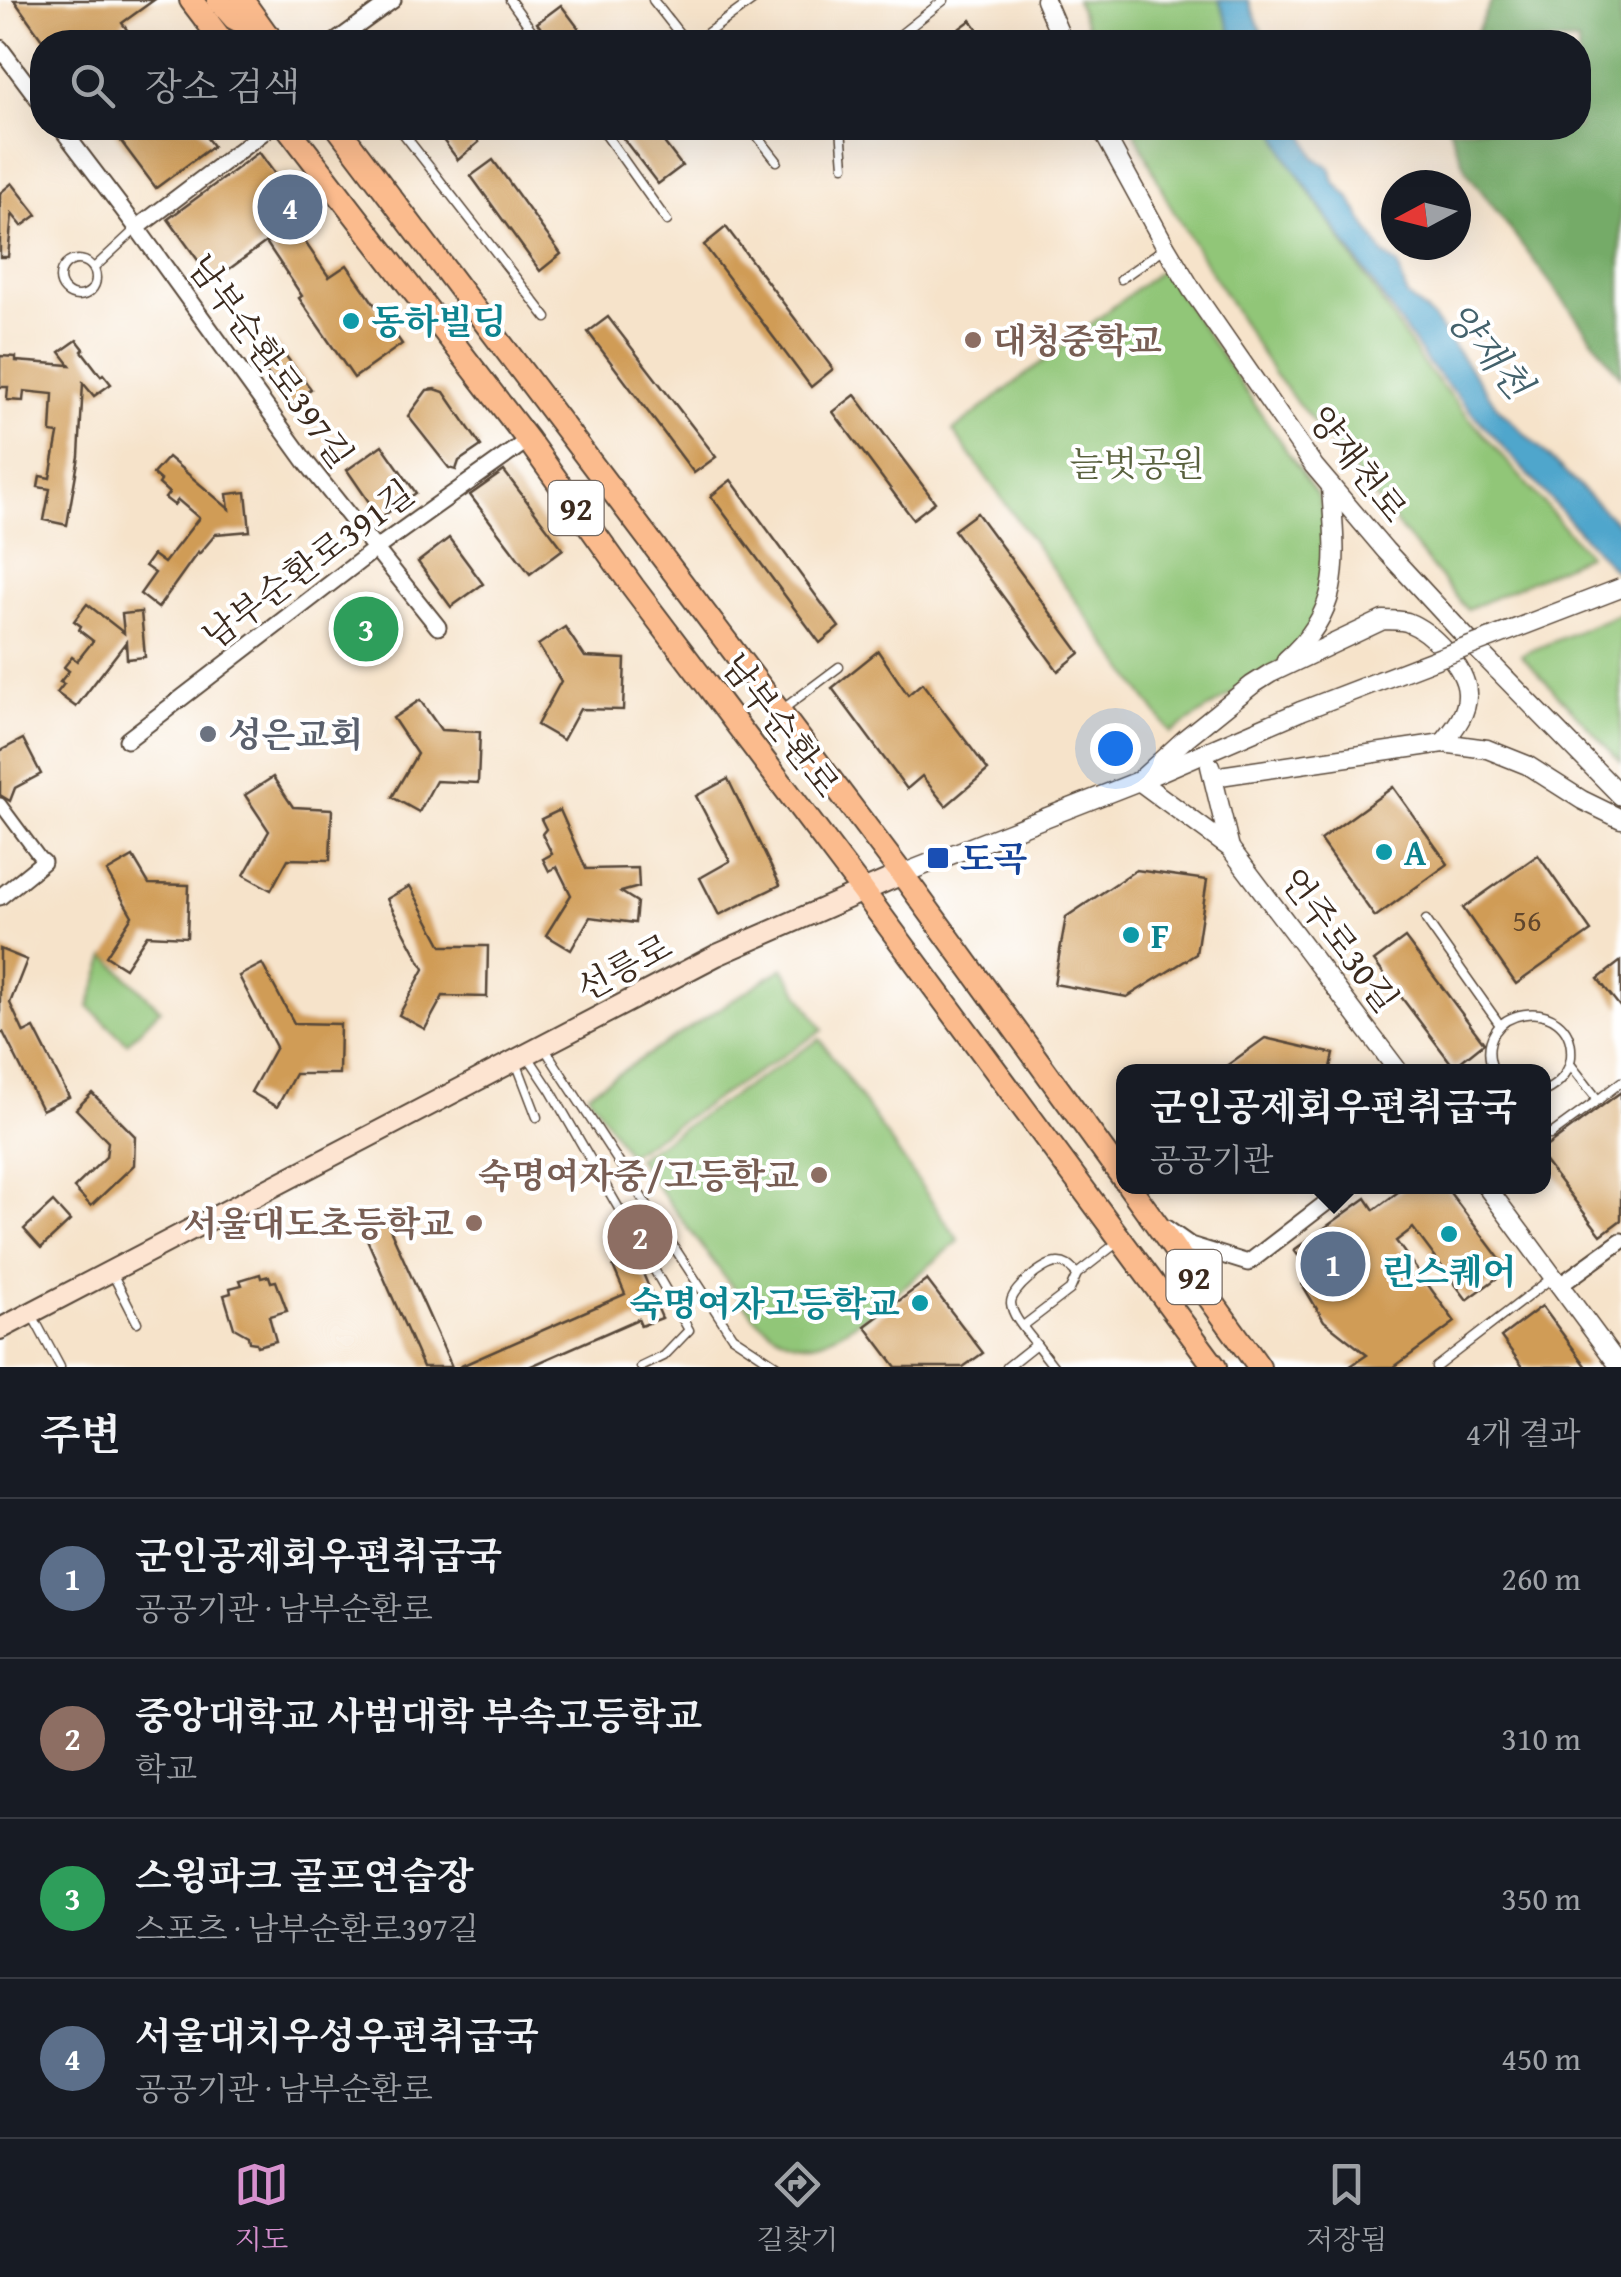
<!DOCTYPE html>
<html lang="ko">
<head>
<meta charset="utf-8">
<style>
  :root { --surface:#171b24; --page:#20242c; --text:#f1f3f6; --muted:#9ea1a6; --line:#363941; --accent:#d690ce }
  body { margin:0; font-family:"Gentium Book Plus","Noto Serif KR",serif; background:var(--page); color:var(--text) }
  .compass { position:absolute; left:1381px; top:170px; width:90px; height:90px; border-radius:50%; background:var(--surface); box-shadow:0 10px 40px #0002; rotate:263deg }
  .you { position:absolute; left:1115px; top:748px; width:35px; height:35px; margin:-25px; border:8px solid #fff; border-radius:50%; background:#1a73e8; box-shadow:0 0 0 15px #1a73e833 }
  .badge { display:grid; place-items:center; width:65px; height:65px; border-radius:50%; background:var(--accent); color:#fff; font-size:32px; font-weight:700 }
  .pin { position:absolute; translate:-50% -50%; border:5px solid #fff; box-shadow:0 2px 10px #0006 }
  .popup { position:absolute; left:1116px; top:1064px; width:435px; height:130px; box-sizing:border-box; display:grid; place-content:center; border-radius:20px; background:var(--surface); filter:drop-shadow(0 2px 8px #0005); font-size:32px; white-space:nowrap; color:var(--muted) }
  .popup b { font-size:38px; color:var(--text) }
  .popup::after { content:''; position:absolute; left:50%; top:100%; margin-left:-20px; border:20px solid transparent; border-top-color:var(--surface) }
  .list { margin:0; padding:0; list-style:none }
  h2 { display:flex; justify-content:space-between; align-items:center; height:130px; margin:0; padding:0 40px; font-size:42px }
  h2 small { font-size:32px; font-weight:400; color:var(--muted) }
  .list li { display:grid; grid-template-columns:65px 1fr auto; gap:30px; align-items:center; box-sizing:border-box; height:160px; padding:0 40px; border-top:2px solid var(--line) }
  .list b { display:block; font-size:38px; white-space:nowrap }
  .list p { margin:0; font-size:32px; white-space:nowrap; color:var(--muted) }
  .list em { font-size:32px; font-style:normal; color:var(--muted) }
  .icon { flex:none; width:55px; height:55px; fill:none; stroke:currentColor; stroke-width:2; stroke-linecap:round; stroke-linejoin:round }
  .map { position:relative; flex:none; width:1621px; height:1367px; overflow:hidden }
  .search { position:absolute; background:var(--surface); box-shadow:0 10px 40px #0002; left:30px; right:30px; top:30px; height:110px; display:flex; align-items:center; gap:25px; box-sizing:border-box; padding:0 35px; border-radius:40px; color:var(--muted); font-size:38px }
  .sheet { height:770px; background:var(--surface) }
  nav { display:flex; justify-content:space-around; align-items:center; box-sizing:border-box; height:140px; border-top:2px solid var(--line); background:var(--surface); font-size:28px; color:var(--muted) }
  nav a { display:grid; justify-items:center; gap:5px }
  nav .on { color:var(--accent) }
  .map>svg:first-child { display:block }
</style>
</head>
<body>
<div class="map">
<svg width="1621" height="1367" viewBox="0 0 1621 1367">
  <rect width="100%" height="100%" fill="#fff"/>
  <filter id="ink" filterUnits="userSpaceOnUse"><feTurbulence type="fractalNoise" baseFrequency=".01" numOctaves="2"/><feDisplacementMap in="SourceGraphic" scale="20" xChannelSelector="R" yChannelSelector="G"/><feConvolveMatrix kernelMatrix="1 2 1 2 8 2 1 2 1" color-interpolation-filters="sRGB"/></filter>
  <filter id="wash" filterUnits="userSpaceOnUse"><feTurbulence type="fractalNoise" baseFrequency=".0048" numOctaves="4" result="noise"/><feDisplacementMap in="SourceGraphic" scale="40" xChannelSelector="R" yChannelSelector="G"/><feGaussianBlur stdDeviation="2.25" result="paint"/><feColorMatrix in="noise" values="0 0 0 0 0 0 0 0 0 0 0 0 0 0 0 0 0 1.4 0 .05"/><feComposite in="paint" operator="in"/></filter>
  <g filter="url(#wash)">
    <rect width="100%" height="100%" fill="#f6e3ca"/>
    <g fill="#91c678" stroke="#66784b" stroke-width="2.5">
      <path d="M1076,0h143l16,42h-142z"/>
      <path d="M1133,128h141l15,33 133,202 166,192 -121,55 -193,-236 -105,-170z"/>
      <path d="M1162,269l157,229 11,42 1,51 -31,58 -129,84 -218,-302z"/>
      <path d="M1621,613v149l-100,-107z"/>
      <path d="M106,956l54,53 -33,34 -38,-36z"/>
      <path d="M783,968l40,62 -195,125 -40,-62z"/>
      <path d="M820,1039l139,202c-32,25 -110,98 -147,102 -23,2 -39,-11 -56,-24l-120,-161z"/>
    </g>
    <path fill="#74ab68" stroke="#586a43" stroke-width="2.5" d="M1492,0h129v377l-154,-205 -18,-44h129v-86h-106z"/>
    <g fill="#50a6cc" stroke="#466875" stroke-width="2.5">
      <path d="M1219,0h29l18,42h-31z"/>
      <path d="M1274,128h28l13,30 15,9 4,15 15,15 35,58 14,10 9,31 26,22 66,91 122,118v51l-194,-216 -138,-201z"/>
    </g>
    <g id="blocks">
      <g fill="#d09c56">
        <path d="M14,0h140l-32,23 14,19h-92z"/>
        <path d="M561,5l28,37h-37l-15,-19z"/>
        <path d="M971,20l16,22h-46z"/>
        <path d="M111,128h88l14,18 -57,42z"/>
        <path d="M434,128h34l11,14 -21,18z"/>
        <path d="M615,128h38l29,38 -24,18z"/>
        <path d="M259,152l45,62 -12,9 37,54 18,-12 55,79 -48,34 -55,-80 3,-2 -36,-54 -53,39 -45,-62z"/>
        <path d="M493,160l68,94 -21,17 -69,-95z"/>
        <path d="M12,183l25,32 -15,11 -10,-12 -4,43h-8v-64z"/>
        <path d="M726,227l107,142 -22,18 -107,-142z"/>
        <path d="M608,317l108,140 -22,16 -106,-141z"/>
        <path d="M77,340l7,9 -2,2 19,25 2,-2 8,10 -17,12 -11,-13 -4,73 -12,69 -23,-5 6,-31 -12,-2 2,-11 10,2 8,-44 -7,-1 2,-39 -29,-3 -1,10 -16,-1 1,-13h-8v-31l16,1v4l54,4 -10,-13z"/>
        <path d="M276,343l35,46 -20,16 -35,-47z"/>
        <path d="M435,389l9,3 37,54 -22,15 -3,9 -7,-2 -41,-52 19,-26z"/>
        <path d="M855,395l80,107 -22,17 -80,-107z"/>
        <path d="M382,445l34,48 -36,25 -33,-48z"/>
        <path d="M168,457l61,52 -2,-15 19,-2 4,39 -34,3 -17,20 -1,-2 -40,56 -18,-14 15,-21 -10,-7 8,-11 11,8 35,-45 -21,-18 -4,5 -9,-7 4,-5 -10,-9 2,-3 -8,-7z"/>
        <path d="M504,471l59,78 -33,25 -60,-79z"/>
        <path d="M731,480l108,147 -19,16 -109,-147z"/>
        <path d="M977,513l103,140 -22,18 -104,-141z"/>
        <path d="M449,538l34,46 -32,23 -33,-45z"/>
        <path d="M87,604l37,29 -2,-19 19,-2 4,45 -18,2 -1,-17 -50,65 -19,-14 7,-9 -4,-2 9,-11 -5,-4 8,-10 5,4 16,-20 -14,-11 2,-4 -7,-5z"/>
        <path d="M565,627l20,30 40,2 -2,51 -43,-1 -17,31 -26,-15 24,-44 -23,-36z"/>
        <path d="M878,651l30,44 14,-12 66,87 -42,36 -24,-30 -15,13 -75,-101z"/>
        <path d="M420,700l21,30 39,2 -2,51 -42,-2 -17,31 -27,-15 25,-43 -24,-36z"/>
        <path d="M23,739l18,35 -26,14 -5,13 -10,-6v-44z"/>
        <path d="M273,777l20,30 39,2 -2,51 -42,-1 -17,31 -27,-15 25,-44 -24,-36z"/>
        <path d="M728,779l52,106 -61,30 -19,-37 30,-17 -34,-65z"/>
        <path d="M1393,787l55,77 -73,53 -55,-77z"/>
        <path d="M560,810l26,59 52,-1 1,19 -18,5 16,10 -2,21 -45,-6 -19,33 -25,-15 25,-40 -14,-28 -8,4 -6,-12 9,-5 -10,-20 4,-5 -5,-10z"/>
        <path d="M1538,855l53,76 -75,53 -53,-76z"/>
        <path d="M133,857l16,27 40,1 -2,52 -40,-2 -22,33 -19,-12 26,-40 -25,-44z"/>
        <path d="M1136,870l71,10 -11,74 -69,43 -73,-13 12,-67z"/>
        <path d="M410,886l32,60h46l-1,51 -44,-1 -18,33 -26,-14 25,-46 -37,-70z"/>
        <path d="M1405,938l79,105 -30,24 -80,-106z"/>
        <path d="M0,949l27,11 -17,43 14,30 10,-5 35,69 -27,13 -39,-78 -3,2z"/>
        <path d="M1621,961v47l-23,-29z"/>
        <path d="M262,964l32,59 46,1 -1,50h-44l-18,33 -26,-15 25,-45 -37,-71z"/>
        <path d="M1265,1038l69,16 -4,18h-112z"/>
        <path d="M1621,1092v128l-20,15 -58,-76v-10z"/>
        <path d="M92,1093l43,43 -1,29 -43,41 -17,-18 32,-31 2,-15 -32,-33z"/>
        <path d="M1406,1186h39l63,84 -41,30 -54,-72 -17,13 59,81 -61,45h-45l18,-12 -43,-34 -22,-37 8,-2 -4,-16 -12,-16 72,-52 8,12z"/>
        <path d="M53,1202l17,19 -29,27 -17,-19z"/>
        <path d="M386,1220l66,147h-29l-60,-137z"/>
        <path d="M636,1257l26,61 -21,8 -3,-7 -109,48h-70l166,-73 -12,-28z"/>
        <path d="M260,1274l1,4 8,-2 2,6 5,-1 11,30 -18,5 7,25 -19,5 -1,-3 -7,-1 -1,-6 -14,-8 -10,-33 7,-2 -1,-5 12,-3 -2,-5z"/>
        <path d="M927,1280l56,73 -20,14h-67l-31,-41z"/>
        <path d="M1542,1306l45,61h-64l-22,-30z"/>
      </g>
    </g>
  </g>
  <g filter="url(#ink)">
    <use href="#blocks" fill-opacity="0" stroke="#574638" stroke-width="2.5"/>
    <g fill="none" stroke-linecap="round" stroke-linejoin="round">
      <g stroke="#574638" stroke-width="11">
        <g id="service">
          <path d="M510,0l30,42"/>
          <path d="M653,0l33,42"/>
          <path d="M695,42l58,-42"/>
          <path d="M891,42l53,-42"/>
          <path d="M399,128l148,190"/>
          <path d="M601,128l66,93"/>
          <path d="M751,128l26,33"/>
          <path d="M841,128l3,38"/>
          <circle cx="78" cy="278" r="18"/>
          <path d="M94,268l43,-40"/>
          <path d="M1121,279l45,-32"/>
          <path d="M783,709l56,-42"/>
          <path d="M1426,920l74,105"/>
          <path d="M543,1046l189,290 47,31"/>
          <path d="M527,1055l24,36 138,239 -25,26 -23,11"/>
          <path d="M516,1062l21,55"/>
          <path d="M1494,1072c-28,-67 82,-82 77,-15 -2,17 -13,28 -28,35"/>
          <path d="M1598,1100l23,-18"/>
          <path d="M1550,1135l48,-35 -28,-36"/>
          <path d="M111,1271l26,51"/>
          <path d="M31,1313l29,54"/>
          <path d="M1023,1326l47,-36 7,-16 41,-32"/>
          <path d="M1036,1344l18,23"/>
          <path d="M1007,1367l29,-23c-8,-11 -24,-27 -25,-41 0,-13 33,-40 46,-40 9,-1 14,5 20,11"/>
          <path d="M1436,1367l117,-90"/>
        </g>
      </g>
      <g stroke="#574638" stroke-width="15">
        <path id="pedestrian" d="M0,804l43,58"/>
      </g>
      <g stroke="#574638" stroke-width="19">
        <g id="minor">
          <path d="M335,42l58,-42"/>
          <path d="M0,48l42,56"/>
          <path d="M61,128l76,100 169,234 132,165"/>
          <path d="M137,228l132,-100"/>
          <path d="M127,740l247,-190 154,-110"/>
          <path d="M0,897l43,-35"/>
          <path d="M1166,1228l24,17 58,18 100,-77"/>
          <path d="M1559,1286l62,-45"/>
        </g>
      </g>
      <g stroke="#574638" stroke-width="21">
        <g id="tertiary">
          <path d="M1045,0l18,42"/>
          <path d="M1101,128l65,119 26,43 122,176 72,85 88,95 147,150"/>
          <path d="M1286,660c60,-52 49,-103 45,-174"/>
          <path d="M1210,766l20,82"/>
          <path d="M1213,777l230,-34 44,6 40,16 55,35 39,19"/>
          <path d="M1139,781l47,-43 66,-53 19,-12 112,-53c8,0 16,0 24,2 24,9 59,45 60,71 1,20 -12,35 -24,50"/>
          <path d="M1139,781l91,67 169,224"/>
          <path d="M902,874l237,-93 162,-70"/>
          <path d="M1486,1186l134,181"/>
        </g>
      </g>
      <g stroke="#574638" stroke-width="24">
        <path id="secondary" d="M0,1329l717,-374 185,-81"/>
      </g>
      <g stroke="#574638" stroke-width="26">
        <g id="primary">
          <path d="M191,0l32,42"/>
          <path d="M218,0l16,18 35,18"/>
          <path d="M242,0l23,32"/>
          <path d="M288,128l240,312 105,147 229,303 353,477"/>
          <path d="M338,128l564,746 221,304"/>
          <path d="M1129,1186l130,181"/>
        </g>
      </g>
      <use href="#service" stroke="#fff" stroke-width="8"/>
      <use href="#pedestrian" stroke="#fff" stroke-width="11"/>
      <use href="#minor" stroke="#fff" stroke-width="15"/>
      <use href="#tertiary" stroke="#fff" stroke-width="18"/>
      <use href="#secondary" stroke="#fde4d1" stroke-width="20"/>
      <use href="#primary" stroke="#fbbb8d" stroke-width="22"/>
      <g stroke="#574638" stroke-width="21" stroke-linecap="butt">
        <path id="tertiary-bridge" d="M1301,711l320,-123"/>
      </g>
      <use href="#tertiary-bridge" stroke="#fff" stroke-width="18"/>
    </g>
  </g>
  <g fill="#0f9aa8" stroke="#fff" stroke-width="4">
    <circle cx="351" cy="321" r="10"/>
    <circle cx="1384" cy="852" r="10"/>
    <circle cx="1131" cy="935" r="10"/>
    <circle cx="1449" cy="1234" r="10"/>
    <circle cx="920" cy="1303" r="10"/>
  </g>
  <g fill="#8d6e63" stroke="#fff" stroke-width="4">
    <circle cx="973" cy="340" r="10"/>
    <circle cx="819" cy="1175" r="10"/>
    <circle cx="474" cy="1223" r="10"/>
  </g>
  <circle fill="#6b7280" stroke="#fff" stroke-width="4" cx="208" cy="734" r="10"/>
  <rect fill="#1a4fb4" stroke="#fff" stroke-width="4" x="926" y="846" width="24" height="24" rx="5"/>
  <g text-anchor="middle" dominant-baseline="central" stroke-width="8" stroke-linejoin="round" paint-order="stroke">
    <g font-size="30" fill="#60462c">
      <text x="1527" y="920">56</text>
    </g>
    <g fill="#fff" stroke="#766a62" stroke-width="2.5">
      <rect x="548.5" y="481" width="55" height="54" rx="8"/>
      <rect x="1166.5" y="1250" width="55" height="54" rx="8"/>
    </g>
    <g font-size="32" font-weight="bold" fill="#3b2a1e">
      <text x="576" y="508">92</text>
      <text x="1194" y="1277">92</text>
    </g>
    <g font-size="35" font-weight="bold" fill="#0d838f" stroke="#fff" text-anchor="start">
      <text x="371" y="321">동하빌딩</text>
      <text x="1404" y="852">A</text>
      <text x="1151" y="935">F</text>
      <text x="1449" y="1271" text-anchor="middle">린스퀘어</text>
      <text x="900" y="1303" text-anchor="end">숙명여자고등학교</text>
    </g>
    <g font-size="35" font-weight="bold" fill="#785e54" stroke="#fff" text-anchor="end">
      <text x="993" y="340" text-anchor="start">대청중학교</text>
      <text x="799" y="1175">숙명여자중/고등학교</text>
      <text x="454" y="1223">서울대도초등학교</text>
    </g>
    <g font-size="35" fill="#3b2a1e" stroke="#fff">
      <text transform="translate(271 361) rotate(54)">남부순환로397길</text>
      <text transform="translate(1358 464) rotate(52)">양재천로</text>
      <text transform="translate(308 564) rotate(-37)">남부순환로391길</text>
      <text transform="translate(781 725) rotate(53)">남부순환로</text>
      <text transform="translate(1340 940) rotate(53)">언주로30길</text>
      <text transform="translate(624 967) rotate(-28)">선릉로</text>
    </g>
    <g font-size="35" fill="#59613e" stroke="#fff">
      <text x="1137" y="463">늘벗공원</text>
    </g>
    <g font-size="35" font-weight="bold" fill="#5b616d" stroke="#fff" text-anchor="start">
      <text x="228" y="734">성은교회</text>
    </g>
    <g font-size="35" font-weight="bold" fill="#164399" stroke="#fff" text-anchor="start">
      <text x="960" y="858">도곡</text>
    </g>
    <g font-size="38" font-style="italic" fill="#44626c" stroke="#fff">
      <text transform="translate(1489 350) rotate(50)">양재천</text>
    </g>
  </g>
</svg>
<svg class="compass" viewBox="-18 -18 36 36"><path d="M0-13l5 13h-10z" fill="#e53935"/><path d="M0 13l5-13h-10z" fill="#9ea1a6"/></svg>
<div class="you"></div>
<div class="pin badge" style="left:1333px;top:1264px;background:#5c6f8a">1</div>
<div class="popup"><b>군인공제회우편취급국</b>공공기관</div>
<div class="pin badge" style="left:640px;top:1237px;background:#8d6e63">2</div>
<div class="pin badge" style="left:366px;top:629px;background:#2e9e5b">3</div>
<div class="pin badge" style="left:290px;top:207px;background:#5c6f8a">4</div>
<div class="search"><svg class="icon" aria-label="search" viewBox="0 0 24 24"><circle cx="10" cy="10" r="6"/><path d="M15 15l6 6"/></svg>장소 검색</div>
</div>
<section class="sheet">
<h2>주변<small>4개 결과</small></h2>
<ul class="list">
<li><span class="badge" style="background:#5c6f8a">1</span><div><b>군인공제회우편취급국</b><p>공공기관 · 남부순환로</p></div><em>260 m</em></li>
<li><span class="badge" style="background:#8d6e63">2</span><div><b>중앙대학교 사범대학 부속고등학교</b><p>학교</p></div><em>310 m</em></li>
<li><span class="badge" style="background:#2e9e5b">3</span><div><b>스윙파크 골프연습장</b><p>스포츠 · 남부순환로397길</p></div><em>350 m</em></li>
<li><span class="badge" style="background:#5c6f8a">4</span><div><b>서울대치우성우편취급국</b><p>공공기관 · 남부순환로</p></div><em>450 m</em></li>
</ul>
</section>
<nav>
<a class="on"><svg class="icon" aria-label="map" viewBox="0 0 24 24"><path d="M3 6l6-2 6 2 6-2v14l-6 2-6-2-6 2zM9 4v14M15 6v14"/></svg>지도</a>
<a><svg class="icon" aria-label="directions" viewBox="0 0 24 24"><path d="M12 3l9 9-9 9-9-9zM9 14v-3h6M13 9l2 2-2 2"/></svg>길찾기</a>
<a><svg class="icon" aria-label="saved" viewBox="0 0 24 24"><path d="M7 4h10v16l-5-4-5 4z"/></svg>저장됨</a>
</nav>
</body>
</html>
